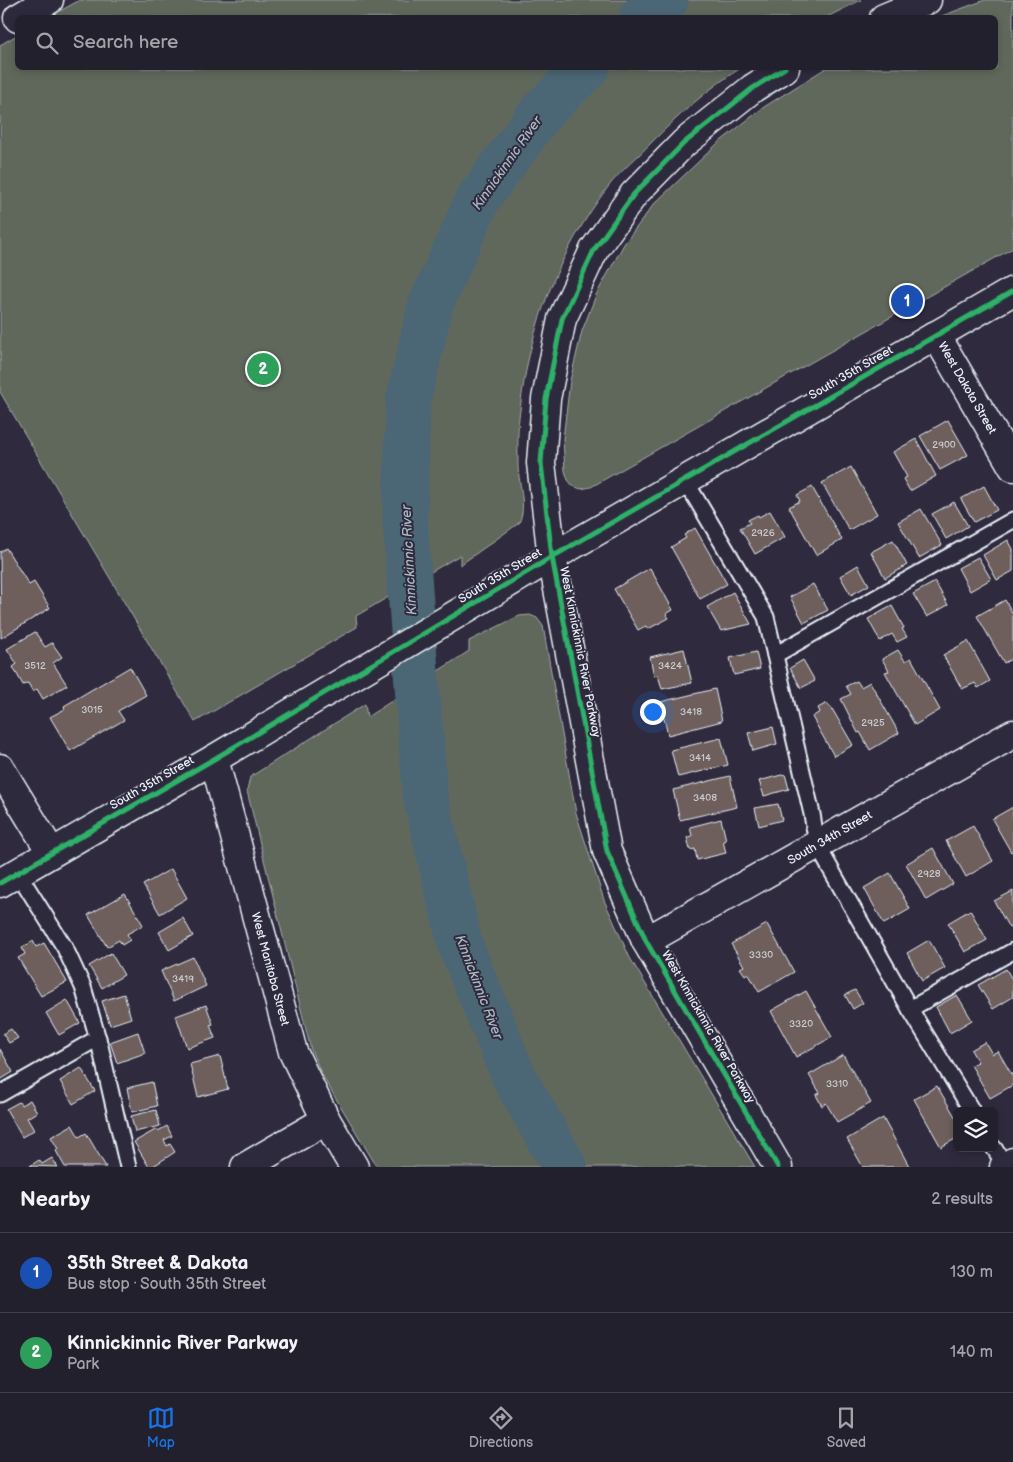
<!DOCTYPE html>
<html lang="en">
<head>
<meta charset="utf-8">
<style>
  :root { --surface:#23202e; --page:#2f2d3a; --text:#f1f3f6; --muted:#a3a3aa; --line:#403e4a; --accent:#1a73e8 }
  body { margin:0; font-family:"Balsamiq Sans",sans-serif; background:var(--page); color:var(--text) }
  .controls { position:absolute; right:15px; bottom:15px; display:grid; overflow:hidden; border-radius:8px; box-shadow:0 2px 8px #0003 }
  .controls button { width:45px; height:45px; display:grid; place-items:center; padding:0; border:0; border-bottom:1px solid var(--line); background:var(--surface); color:var(--text); font:25px sans-serif }
  .you { position:absolute; left:652px; top:711px; width:18px; height:18px; margin:-12px; border:4px solid #fff; border-radius:50%; background:#1a73e8; box-shadow:0 0 0 8px #1a73e833 }
  .badge { display:grid; place-items:center; width:32px; height:32px; border-radius:50%; background:var(--accent); color:#fff; font-size:16px; font-weight:700 }
  .pin { position:absolute; translate:-50% -50%; border:2px solid #fff; box-shadow:0 1px 5px #0006 }
  .list { margin:0; padding:0; list-style:none }
  h2 { display:flex; justify-content:space-between; align-items:center; height:65px; margin:0; padding:0 20px; font-size:21px }
  h2 small { font-size:16px; font-weight:400; color:var(--muted) }
  .list li { display:grid; grid-template-columns:32px 1fr auto; gap:15px; align-items:center; box-sizing:border-box; height:80px; padding:0 20px; border-top:1px solid var(--line) }
  .list b { display:block; font-size:19px; white-space:nowrap }
  .list p { margin:0; font-size:16px; white-space:nowrap; color:var(--muted) }
  .list em { font-size:16px; font-style:normal; color:var(--muted) }
  .icon { flex:none; width:28px; height:28px; fill:none; stroke:currentColor; stroke-width:2; stroke-linecap:round; stroke-linejoin:round }
  .map { position:relative; flex:none; width:1013px; height:1167px; overflow:hidden }
  .search { position:absolute; background:var(--surface); box-shadow:0 2px 8px #0003; left:15px; right:15px; top:15px; height:55px; display:flex; align-items:center; gap:12px; box-sizing:border-box; padding:0 18px; border-radius:8px; color:var(--muted); font-size:19px }
  .sheet { height:225px; background:var(--surface) }
  nav { display:flex; justify-content:space-around; align-items:center; box-sizing:border-box; height:70px; border-top:1px solid var(--line); background:var(--surface); font-size:14px; color:var(--muted) }
  nav a { display:grid; justify-items:center; gap:2px }
  nav .on { color:var(--accent) }
  .map>svg:first-child { display:block }
</style>
</head>
<body>
<div class="map">
<svg width="1013" height="1167" viewBox="0 0 1013 1167">
  <rect width="100%" height="100%" fill="#2f2a3d"/>
  <filter id="ink" filterUnits="userSpaceOnUse"><feTurbulence type="fractalNoise" baseFrequency=".02" numOctaves="2"/><feDisplacementMap in="SourceGraphic" scale="10" xChannelSelector="R" yChannelSelector="G"/><feConvolveMatrix kernelMatrix="1 2 1 2 8 2 1 2 1" color-interpolation-filters="sRGB"/></filter>
  <g filter="url(#ink)">
    <g fill="#60685c" stroke="#a4acaa">
      <path d="M80,0h781l-36,18 -776,-1z"/>
      <path d="M985,0h28v248l-422,239 -10,2 -8,-3 -5,-6 -3,-9 -2,-32 7,-58 12,-50 14,-36 28,-51 30,-40 63,-60 47,-37 62,-39h170v-50l-57,-1z"/>
      <path d="M17,35l1,33h723c-33,20 -63,48 -90,75 -14,15 -31,28 -43,44 -50,66 -79,141 -88,223 -3,18 -2,39 -2,57 1,18 9,39 1,56l-59,42v-10l-104,61 1,11 -162,95 -195,-330v-347z"/>
      <path d="M530,615l7,3 6,8 33,187 28,87 26,58 125,209h-378l-54,-90 -12,-27 -64,-259 3,-14 115,-73 2,13 102,-66v-10l50,-25z"/>
    </g>
    <g fill="none" stroke-linecap="round" stroke-linejoin="round">
      <g stroke="#4c6674" stroke-width="45">
        <path d="M641,18l25,-18"/>
        <path d="M565,1167l-50,-88 -54,-132 -36,-152 -20,-275 3,-119 23,-97 47,-105 65,-89 44,-42"/>
      </g>
    </g>
    <g fill="#6e5e5c" stroke="#e8f1f8">
      <path d="M948,420l20,35 -28,15 -20,-34z"/>
      <path d="M916,439l20,37 -26,15 -7,-12 4,-2 -14,-25z"/>
      <path d="M851,467l26,47 -28,16 -27,-47z"/>
      <path d="M984,486l13,24 -23,12 -13,-23z"/>
      <path d="M812,487l30,53 -26,15 -27,-48 11,-6 -3,-6z"/>
      <path d="M954,502l14,24 -22,13 -14,-25z"/>
      <path d="M921,509l21,36 -23,13 -21,-36z"/>
      <path d="M770,511l15,26 -30,17 -15,-26 10,-5 -2,-3 10,-5 1,2z"/>
      <path d="M695,528l32,56 -27,15 -29,-52 15,-9 -2,-3z"/>
      <path d="M893,540l14,25 -22,13 -14,-26z"/>
      <path d="M1008,540l5,9v22l-16,9 -14,-25z"/>
      <path d="M6,548l23,37 5,-3 16,26 -49,30 -1,-86z"/>
      <path d="M978,557l13,22 -21,12 -12,-23z"/>
      <path d="M858,565l11,20 -18,10 -11,-19z"/>
      <path d="M650,568l23,42 -7,4 3,4 -21,11 -2,-3 -8,4 -24,-41z"/>
      <path d="M935,582l13,23 -21,12 -14,-23z"/>
      <path d="M813,584l15,26 -24,13 -14,-26z"/>
      <path d="M733,592l18,32 -30,7 -14,-24z"/>
      <path d="M1005,600l8,14v44l-9,5 -27,-47z"/>
      <path d="M892,606l12,22 -2,1 5,8 -10,5 -5,-8 -12,7 -12,-22z"/>
      <path d="M35,632l10,15 7,-4 10,14 -9,6 14,22 -24,14 -6,-10 -4,3 -5,-9 -5,2 -10,-18 4,-3 -10,-15z"/>
      <path d="M968,641l22,40 -12,7 -3,-5 -13,6 -19,-34z"/>
      <path d="M684,649l8,34 -30,6 -4,-14 -4,1 -4,-19z"/>
      <path d="M898,650l7,11 6,-3 29,52 -25,15 -30,-53 4,-1 -7,-12z"/>
      <path d="M756,652l4,17 -26,6 -4,-17z"/>
      <path d="M803,660l12,21 -14,7 -11,-20z"/>
      <path d="M130,667l16,28 -28,16 6,9 -54,31 -20,-34 15,-8 -1,-3z"/>
      <path d="M857,681l4,6 9,-5 29,51 -29,17 -10,-18 -2,1 -17,-34 10,-5 -5,-8z"/>
      <path d="M715,689l7,32 -54,14 -8,-33z"/>
      <path d="M827,703l3,4h1l22,38 -19,11 -22,-39 8,-5 -2,-4z"/>
      <path d="M773,727l4,17 -24,7 -5,-18z"/>
      <path d="M721,738l7,27 -50,12 -7,-27z"/>
      <path d="M785,774l4,15 -25,7 -5,-15z"/>
      <path d="M730,776l7,31 -57,13 -7,-30z"/>
      <path d="M778,804l4,16 -23,6 -4,-18z"/>
      <path d="M1013,807v44l-2,1 -19,-33z"/>
      <path d="M721,819l5,21 -3,1 3,12 -29,7 -2,-11 -5,1 -3,-13 5,-1 -2,-9z"/>
      <path d="M973,826l20,35 -27,16 -20,-36z"/>
      <path d="M933,848l20,36 -27,16 -20,-36z"/>
      <path d="M171,869l16,29 -27,16 -17,-29z"/>
      <path d="M890,873l20,36 -26,15 -20,-36z"/>
      <path d="M1013,891v35l-4,2 -15,-27z"/>
      <path d="M125,894l18,31 -16,9 3,6 -8,5 -3,-5 -12,7 -19,-32z"/>
      <path d="M970,910l17,30 -22,12 -17,-29z"/>
      <path d="M183,918l10,18 -24,14 -10,-18z"/>
      <path d="M767,924l27,48 -35,20 -11,-19 -3,2 -5,-7 4,-2 -13,-22z"/>
      <path d="M929,940l16,28 -23,13 -15,-28z"/>
      <path d="M33,941l3,6 8,-4 23,39 -26,14 -23,-38 7,-4 -3,-6z"/>
      <path d="M111,953l13,22 -22,13 -13,-22z"/>
      <path d="M193,957l13,29 -32,15 -13,-30z"/>
      <path d="M1006,969l7,12v16l-20,12 -15,-24z"/>
      <path d="M855,990l8,13 -10,6 -8,-14z"/>
      <path d="M806,991l26,46 -36,20 -25,-46z"/>
      <path d="M124,994l7,24 -21,7 -8,-24z"/>
      <path d="M957,995l15,25 -22,13 -14,-26z"/>
      <path d="M67,1000l13,23 -21,12 -13,-22z"/>
      <path d="M206,1005l7,19 -3,1 5,13 -28,10 -11,-32z"/>
      <path d="M11,1029l7,9 -9,5 -6,-9z"/>
      <path d="M138,1032l7,21 -28,10 -7,-21z"/>
      <path d="M985,1042l7,12 6,-3 15,26v8l-23,13 -19,-33 7,-3 -7,-12z"/>
      <path d="M0,1049l13,23 -13,8z"/>
      <path d="M843,1055l28,48 -34,19 -11,-19 -4,3 -6,-11 4,-2 -11,-18z"/>
      <path d="M220,1056l8,33 -30,8 -8,-33z"/>
      <path d="M81,1068l14,23 -22,13 -13,-23z"/>
      <path d="M152,1082l5,24 -25,6 -5,-24z"/>
      <path d="M937,1086l20,34v18l-16,9 -27,-48z"/>
      <path d="M30,1100l7,12 -10,6 7,12 -12,7 -16,-28 13,-7 2,3z"/>
      <path d="M156,1110l4,16 -25,6 -4,-16z"/>
      <path d="M883,1118l26,48 -2,1h-44l-16,-28z"/>
      <path d="M72,1125l7,12 7,-4 20,34h-41l-9,-16 2,-2 -7,-12z"/>
      <path d="M167,1126l5,10 -8,4 3,6 3,-2 5,8 -23,15h-3l-15,-25 23,-13 1,2z"/>
      <path d="M52,1158l6,9 -28,-1 9,-6 3,4z"/>
    </g>
    <g fill="none" stroke-linecap="round" stroke-linejoin="round">
      <g stroke="#e8f1f8" stroke-width="19">
        <g id="service">
          <path d="M685,480l81,137 46,197 5,31 93,164 62,102"/>
          <path d="M775,655l238,-135"/>
          <path d="M18,873l47,75 18,39 17,59 28,121"/>
          <path d="M910,1009l103,-58"/>
          <path d="M0,1094l98,-56"/>
          <path d="M994,1148l12,19"/>
        </g>
      </g>
      <g stroke="#e8f1f8" stroke-width="31">
        <g id="minor">
          <path d="M18,18l31,-18"/>
          <path d="M884,18l43,-18"/>
          <path d="M936,335l77,132"/>
          <path d="M214,759l79,293 33,68 28,47"/>
          <path d="M0,768l51,84"/>
          <path d="M646,941l367,-207"/>
          <path d="M245,1167l81,-47"/>
          <path d="M778,1167l-132,-226 -39,-90 -55,-294 -11,-94 5,-64 16,-80 32,-69 40,-56 50,-51 69,-55 32,-20"/>
          <path d="M1004,1167l9,-5"/>
        </g>
      </g>
      <g stroke="#e8f1f8" stroke-width="31">
        <path id="secondary" d="M0,883l214,-124 338,-202 461,-266"/>
      </g>
      <use href="#service" stroke="#2f2a3d" stroke-width="15"/>
      <use href="#minor" stroke="#2f2a3d" stroke-width="28"/>
      <use href="#secondary" stroke="#2f2a3d" stroke-width="28"/>
      <g stroke="#2f2a3d" stroke-width="8">
        <g id="cycleway">
          <path d="M0,883l214,-124 338,-202 461,-266"/>
          <path d="M778,1167l-132,-226 -39,-90 -55,-294 -11,-94 5,-64 16,-80 32,-69 40,-56 50,-51 69,-55 32,-20"/>
        </g>
      </g>
      <use href="#cycleway" stroke="#2db169" stroke-width="5"/>
    </g>
  </g>
  <g text-anchor="middle" dominant-baseline="central" stroke-width="4" stroke-linejoin="round" paint-order="stroke">
    <g font-size="10" fill="#caccd1">
      <text x="944" y="445">2900</text>
      <text x="763" y="533">2926</text>
      <text x="35" y="666">3512</text>
      <text x="670" y="666">3424</text>
      <text x="92" y="710">3015</text>
      <text x="691" y="712">3418</text>
      <text x="873" y="723">2925</text>
      <text x="700" y="758">3414</text>
      <text x="705" y="798">3408</text>
      <text x="929" y="874">2928</text>
      <text x="761" y="955">3330</text>
      <text x="183" y="979">3419</text>
      <text x="801" y="1024">3320</text>
      <text x="837" y="1084">3310</text>
    </g>
    <g font-size="12" fill="#e8f1f8" stroke="#2f2a3d">
      <text transform="translate(851 373) rotate(-30)">South 35th Street</text>
      <text transform="translate(967 388) rotate(60)">West Dakota Street</text>
      <text transform="translate(500 576) rotate(-31)">South 35th Street</text>
      <text transform="translate(580 652) rotate(79)">West Kinnickinnic River Parkway</text>
      <text transform="translate(152 783) rotate(-30)">South 35th Street</text>
      <text transform="translate(830 838) rotate(-30)">South 34th Street</text>
      <text transform="translate(270 969) rotate(75)">West Manitoba Street</text>
      <text transform="translate(708 1027) rotate(60)">West Kinnickinnic River Parkway</text>
    </g>
    <g font-size="14" font-style="italic" fill="#aab9c3" stroke="#2f2a3d">
      <text transform="translate(507 163) rotate(-55)">Kinnickinnic River</text>
      <text transform="translate(409 560) rotate(-93)">Kinnickinnic River</text>
      <text transform="translate(479 987) rotate(69)">Kinnickinnic River</text>
    </g>
  </g>
</svg>
<div class="controls">
<button><svg class="icon" aria-label="layers" viewBox="0 0 24 24"><path d="M12 4l9 5-9 5-9-5zM3 14l9 5 9-5"/></svg></button>
</div>
<div class="you"></div>
<div class="pin badge" style="left:907px;top:301px;background:#1a4fb4">1</div>
<div class="pin badge" style="left:263px;top:369px;background:#2e9e5b">2</div>
<div class="search"><svg class="icon" aria-label="search" viewBox="0 0 24 24"><circle cx="10" cy="10" r="6"/><path d="M15 15l6 6"/></svg>Search here</div>
</div>
<section class="sheet">
<h2>Nearby<small>2 results</small></h2>
<ul class="list">
<li><span class="badge" style="background:#1a4fb4">1</span><div><b>35th Street &amp; Dakota</b><p>Bus stop · South 35th Street</p></div><em>130 m</em></li>
<li><span class="badge" style="background:#2e9e5b">2</span><div><b>Kinnickinnic River Parkway</b><p>Park</p></div><em>140 m</em></li>
</ul>
</section>
<nav>
<a class="on"><svg class="icon" aria-label="map" viewBox="0 0 24 24"><path d="M3 6l6-2 6 2 6-2v14l-6 2-6-2-6 2zM9 4v14M15 6v14"/></svg>Map</a>
<a><svg class="icon" aria-label="directions" viewBox="0 0 24 24"><path d="M12 3l9 9-9 9-9-9zM9 14v-3h6M13 9l2 2-2 2"/></svg>Directions</a>
<a><svg class="icon" aria-label="saved" viewBox="0 0 24 24"><path d="M7 4h10v16l-5-4-5 4z"/></svg>Saved</a>
</nav>
</body>
</html>
